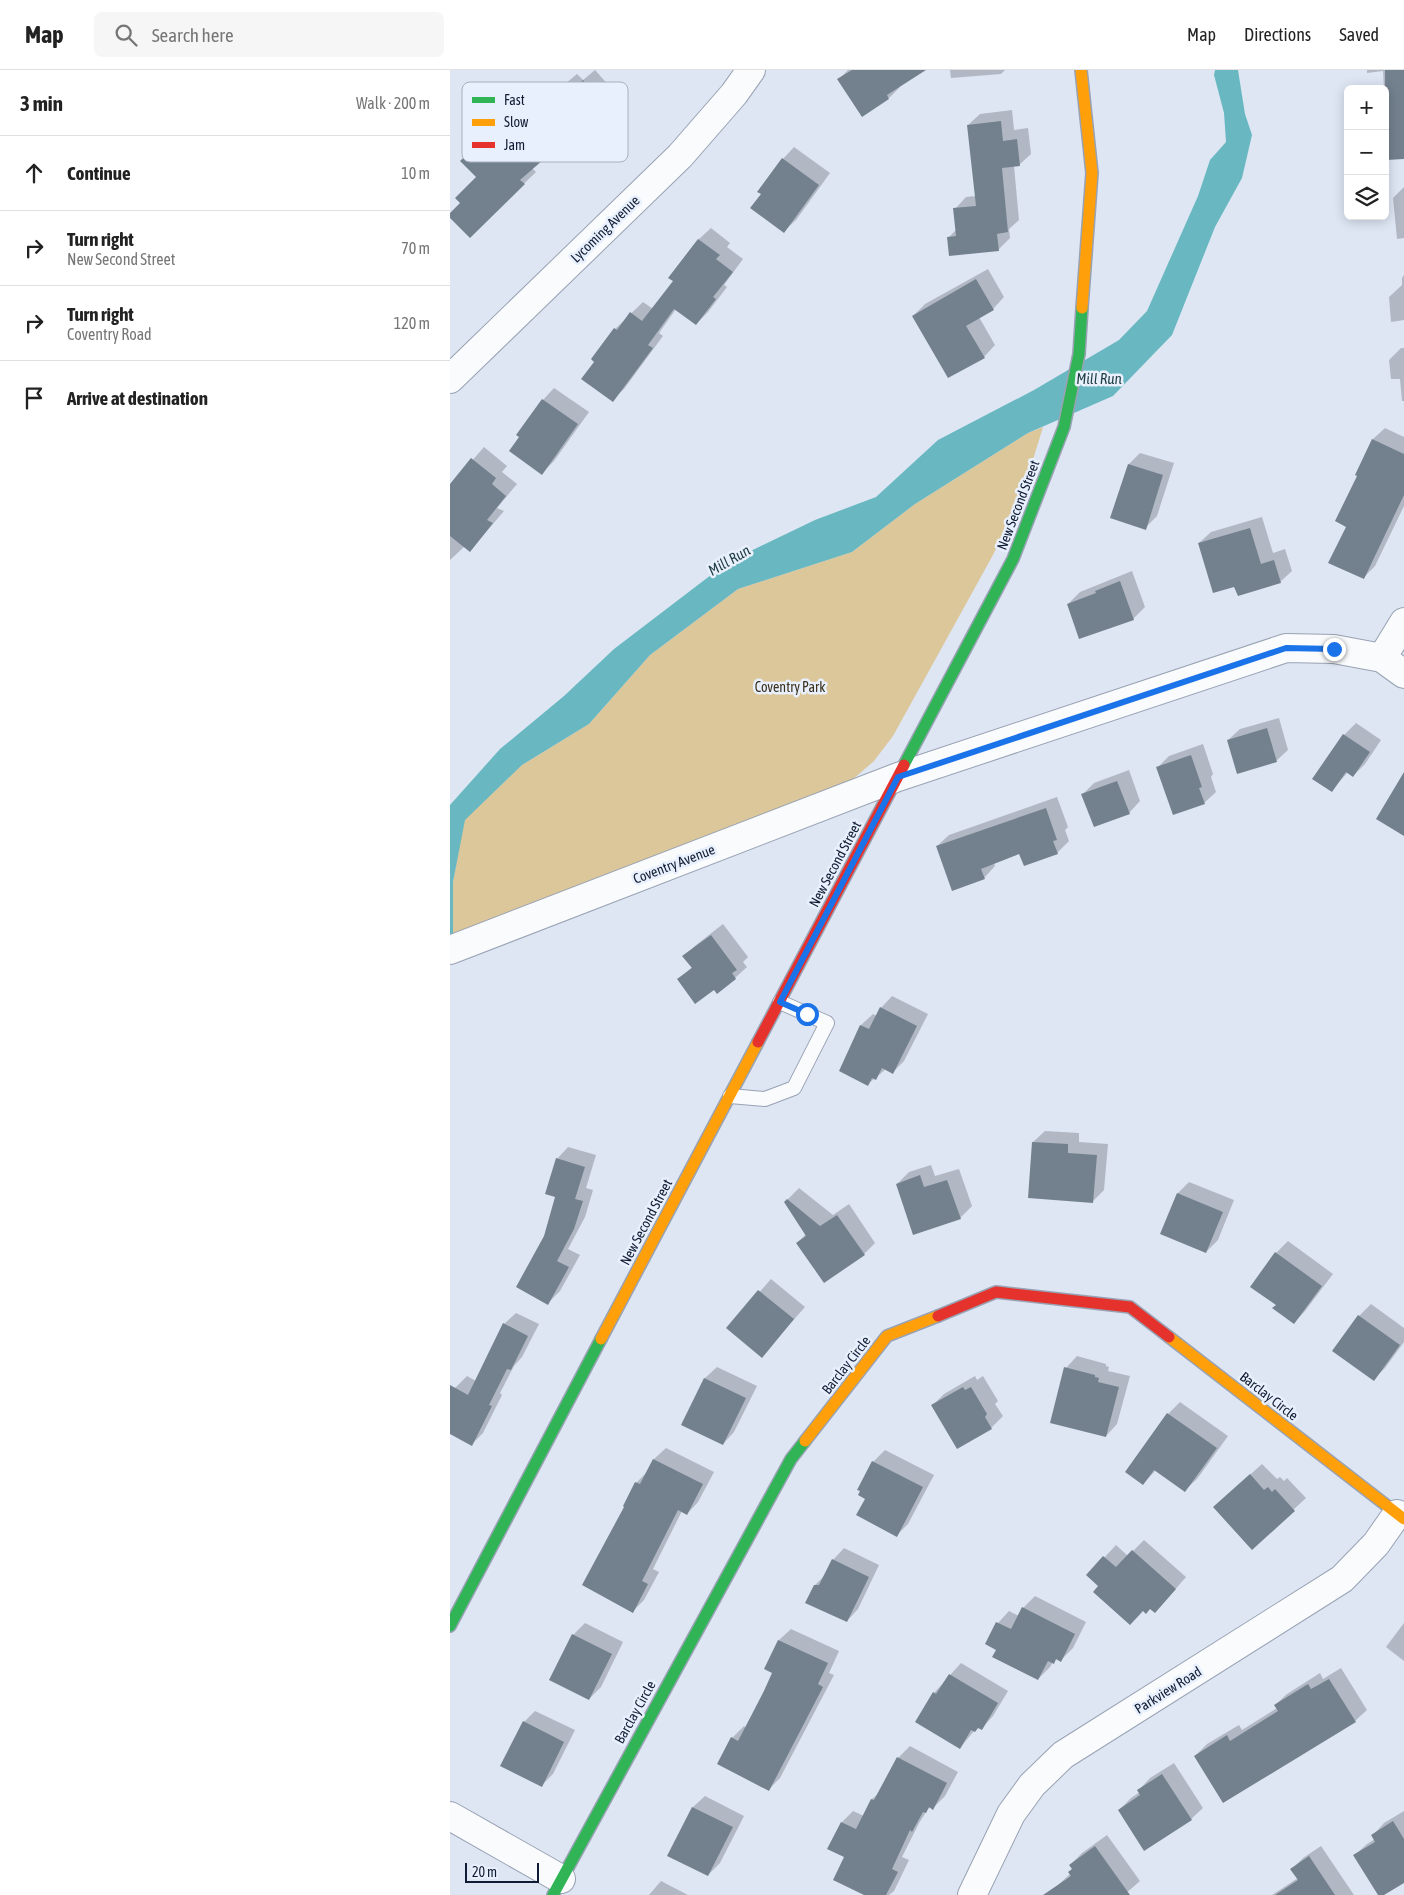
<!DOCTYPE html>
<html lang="en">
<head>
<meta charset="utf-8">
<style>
  :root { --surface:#fff; --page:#f6f6f6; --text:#222; --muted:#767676; --line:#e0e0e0 }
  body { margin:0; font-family:"Asap Condensed",sans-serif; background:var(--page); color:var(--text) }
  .controls { position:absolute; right:15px; top:15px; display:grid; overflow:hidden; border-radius:8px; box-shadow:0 2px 12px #0003 }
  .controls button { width:45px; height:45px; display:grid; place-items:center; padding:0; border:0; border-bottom:1px solid var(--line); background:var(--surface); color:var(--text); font:25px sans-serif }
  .scale { position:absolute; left:15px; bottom:12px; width:74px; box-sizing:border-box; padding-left:5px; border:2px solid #101c33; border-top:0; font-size:14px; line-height:18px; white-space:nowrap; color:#101c33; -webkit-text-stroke:4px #e9f0fd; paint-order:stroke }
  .stop { position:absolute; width:15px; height:15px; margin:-11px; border:4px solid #1a73e8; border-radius:50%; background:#fff }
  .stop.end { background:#1a73e8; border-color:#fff; box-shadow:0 1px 5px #0008 }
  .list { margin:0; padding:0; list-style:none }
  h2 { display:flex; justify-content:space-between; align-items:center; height:65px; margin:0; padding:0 20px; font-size:21px }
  h2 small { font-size:16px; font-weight:400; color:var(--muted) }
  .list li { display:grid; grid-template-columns:32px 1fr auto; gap:15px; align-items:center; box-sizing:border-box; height:75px; padding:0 20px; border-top:1px solid var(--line) }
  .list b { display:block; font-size:19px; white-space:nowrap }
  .list p { margin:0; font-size:16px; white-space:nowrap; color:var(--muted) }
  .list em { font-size:16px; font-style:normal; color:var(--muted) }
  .icon { flex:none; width:28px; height:28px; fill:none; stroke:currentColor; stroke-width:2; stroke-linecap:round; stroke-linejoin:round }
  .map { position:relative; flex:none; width:954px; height:1825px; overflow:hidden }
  header { display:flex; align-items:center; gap:30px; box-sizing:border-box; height:70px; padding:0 25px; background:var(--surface); border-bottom:1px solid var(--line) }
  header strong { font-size:24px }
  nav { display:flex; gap:28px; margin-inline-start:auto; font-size:18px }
  .search { width:350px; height:45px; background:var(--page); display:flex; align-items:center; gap:12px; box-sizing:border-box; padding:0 18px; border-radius:8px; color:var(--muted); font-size:19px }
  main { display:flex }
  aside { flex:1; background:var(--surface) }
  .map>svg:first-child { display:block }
</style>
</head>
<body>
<header>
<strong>Map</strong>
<div class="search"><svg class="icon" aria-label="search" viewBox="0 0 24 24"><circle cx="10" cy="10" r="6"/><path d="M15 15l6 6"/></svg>Search here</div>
<nav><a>Map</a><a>Directions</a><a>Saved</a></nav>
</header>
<main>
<aside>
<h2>3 min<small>Walk · 200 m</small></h2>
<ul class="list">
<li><svg class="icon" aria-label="ahead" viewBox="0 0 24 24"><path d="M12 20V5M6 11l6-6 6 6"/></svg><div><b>Continue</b></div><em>10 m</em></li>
<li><svg class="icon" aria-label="right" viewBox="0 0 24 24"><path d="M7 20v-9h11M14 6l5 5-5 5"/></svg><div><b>Turn right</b><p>New Second Street</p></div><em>70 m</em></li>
<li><svg class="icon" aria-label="right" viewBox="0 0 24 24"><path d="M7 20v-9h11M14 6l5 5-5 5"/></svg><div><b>Turn right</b><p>Coventry Road</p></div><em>120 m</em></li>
<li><svg class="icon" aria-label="arrive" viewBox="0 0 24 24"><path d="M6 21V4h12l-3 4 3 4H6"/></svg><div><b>Arrive at destination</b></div></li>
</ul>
</aside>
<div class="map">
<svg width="954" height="1825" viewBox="0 0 954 1825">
  <rect width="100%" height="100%" fill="#dee6f4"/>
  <path fill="#dcc79b" d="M593,357l-20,65 -30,63 -100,181 -19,25 -22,19 -399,154v-52l11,-62 58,-55 67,-41 61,-69 88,-66 114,-37 63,-48 113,-71z"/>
  <path fill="#69b8c1" d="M765,0h23l7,44 7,21 -10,43 -27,49 -43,108 -59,61 -85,37 -113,71 -63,48 -114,37 -88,66 -61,69 -67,41 -57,55 -12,62v52l-3,13v-142l50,-56 64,-53 50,-47 114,-87 87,-42 61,-23 62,-57 96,-50 85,-50 28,-29 51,-115 12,-36 16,-18 -2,-29 -10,-38z"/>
  <g fill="#0003">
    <path d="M145,0l16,18 -12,13 10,11 -12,12 -31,14 -34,30 4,4 -66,64 -20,-20 12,-13 16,-26 -16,-16 32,-31 6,6 45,-41 3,3 29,-24 6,6z"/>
    <path d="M398,0h71l-20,15 1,2 -11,11 -50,-19z"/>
    <path d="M500,0h55l-4,4 -50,4z"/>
    <path d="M917,0h37v87l-17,2 -2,-70h-1l-1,-18 -16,2z"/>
    <path d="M562,40l2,20 14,-2 3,26 -12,11 -5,1 5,54 -10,9 1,9 -12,12 -49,-13 7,-7 -1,-21 11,-12 10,-1 -8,-71 12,-11z"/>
    <path d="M344,77l36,26 -34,47 -12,11 -22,-37 21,-35z"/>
    <path d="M954,117v51l-7,1 -4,-41z"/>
    <path d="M261,158l19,15 -3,4 16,12 -19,26 3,2 -19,25 -12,12 -20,-15 -17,24 4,3 -39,53 -12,11 -16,-39 -3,-2 22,-30 28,-27 10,7 21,-28 -4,-4 29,-38z"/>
    <path d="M538,199l16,28 -11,12 -14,8 16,28 -11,12 -71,-41 12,-12z"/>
    <path d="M954,205v45l-13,2 -2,-25 13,-12v-7z"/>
    <path d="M951,278h3v53h-2l-2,-22h-9l-2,-19z"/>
    <path d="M104,318l35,24 -35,49 -12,12 1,-73z"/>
    <path d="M935,358l19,9v69l-29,60 -12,12 -16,-52 12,-51 -3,-1 17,-35z"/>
    <path d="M34,377l23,19 -5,6 15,12 -20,24 7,3 -23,27 -11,12 -5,-4 -15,14v-74z"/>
    <path d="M690,383l34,10 -17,53 -12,12 -33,-11 17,-53z"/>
    <path d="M812,447l11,36 12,-4 7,22 -12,11 -45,3 -36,-42 12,-11z"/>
    <path d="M682,501l13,36 -12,12 -65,-15 12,-12z"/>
    <path d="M829,648l9,32 -12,11 -48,-21 12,-11z"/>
    <path d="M906,653l25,17 -16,24 -12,12 -5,-4 -16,18 -18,-12 30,-43z"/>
    <path d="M753,674l10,30 -2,3 5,15 -12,11 -46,-36 11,-11z"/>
    <path d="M679,700l11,31 -11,12 -46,-19 11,-11z"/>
    <path d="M607,727l11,30 -3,3 4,11 -12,12h-37l-26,10 1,3 -11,12 -47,-32 12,-11z"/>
    <path d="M273,854l25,33 -5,5 4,5 -12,11 -21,11 -36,-9 14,-13 -8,-11 12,-11z"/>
    <path d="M442,926l36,18 -24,47 -11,11 -7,-3 -18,15 -28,-13 21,-46 12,-11 4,2 4,-8z"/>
    <path d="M595,1061l34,2v9l29,2 -4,46 -12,12 -59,-60z"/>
    <path d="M118,1077l28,8 -10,33 7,2 -8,27 -17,32 12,6 -20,36 -12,12 -3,-66 12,-41v-37z"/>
    <path d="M481,1095l4,11 24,-7 13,37 -12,12 -63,-34 12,-12z"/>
    <path d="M739,1112l45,18 -16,40 -12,12 -45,-19 17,-40z"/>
    <path d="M349,1118l34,27 16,-11 26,39 -11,11 -67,-11 9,-9 -21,-32z"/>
    <path d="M838,1171l45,33 -28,37 -11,12 -17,-18 -25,-19 24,-33z"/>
    <path d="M321,1209l34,28 -43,49 -34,-28z"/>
    <path d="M921,1234l33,24v14l-19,26 -11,11 -40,-28 25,-35z"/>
    <path d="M66,1243l23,11 -17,33 -8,9 -14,27 2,2 -19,38 -11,11 -22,-11v-35l5,-10 12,-12 9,5 28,-57z"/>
    <path d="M627,1286l29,8v2l3,1 -1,4 22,5 -13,48 -11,12 -40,-68z"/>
    <path d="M267,1297l40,19 -23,46 -11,12 -40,-20 22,-46z"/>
    <path d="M525,1306l2,4 6,-4 15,25 -3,3 8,12 -12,12 -58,-23 11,-11z"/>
    <path d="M730,1332l48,34 -31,43 -12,11 -29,-20 -13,14 -16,-12 41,-58z"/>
    <path d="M216,1378l48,24 -16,30 -11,12 -5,-3 -29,58 6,3 -15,28 -11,11 -7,-105 10,-23 12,-12 6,-12z"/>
    <path d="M435,1380l49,25 -26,49 -11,11 -38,-46 15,-28z"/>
    <path d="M812,1394l15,15 3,-2 4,4 3,-3 19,20 -54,50 -26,-52z"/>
    <path d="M694,1470l42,37 -20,23 -16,7 -50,-21 -12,-11 28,-30 12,11z"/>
    <path d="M394,1478l35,17 -21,44 -11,12 -32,-36 11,-11 7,-14z"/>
    <path d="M585,1526l51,26 -13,26 -12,12 -3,-2 -5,4 -3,5 -12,12 -40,-30v-26l11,-12 10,5 4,-8z"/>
    <path d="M135,1553l38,19 -22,45 -12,12 -16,-64z"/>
    <path d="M954,1553v38l-18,-14z"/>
    <path d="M341,1559l48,22 -10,22 5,2 -54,103 -12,12 -49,-27 13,-25 12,-12 2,2 27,-56 -7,-3 13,-29z"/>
    <path d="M511,1593l47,28 -15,25 -11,12 -3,-1 -5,4 -14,17 -26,-55z"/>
    <path d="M891,1598l26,42 -12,11 -160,35 12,-12 32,-19 3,5 35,-22 -2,-3 12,-11 33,-21 3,6z"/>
    <path d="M85,1641l40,19 -22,44 -12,12 -17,-64z"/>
    <path d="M460,1676l48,26 -13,24 -12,12 -2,-1 -3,2 -9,14 -17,34 7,3 -15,31 -5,4h-22l-21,-39 -4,-34 11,-11 11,5 8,-17 9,-8 17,-33z"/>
    <path d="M724,1693l29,45 -12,11 -72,-9 12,-12 9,-6 -1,-2 11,-12z"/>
    <path d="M255,1726l39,20 -24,47 -12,12 -39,-20 24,-48z"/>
    <path d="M954,1741v70l-25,14 -24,-40 12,-11 8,-5 -2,-4 11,-12z"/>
    <path d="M657,1765l33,46 -16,14h-62l-6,-8 15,-14 2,-4 -3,-4 12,-12z"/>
    <path d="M871,1776l33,49h-82l26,-17 -6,-9 11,-11z"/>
    <path d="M211,1811l27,14h-39z"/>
  </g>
  <g fill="#73818e">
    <path d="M402,0h74l-39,25 2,4 -27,18 -25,-38z"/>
    <path d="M935,0h19v89l-18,1z"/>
    <path d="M133,10l18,21 -14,12 11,11 -26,23 -6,-7 -46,40 5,4 -55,54 -20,-20v-5l10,-10 -5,-5 21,-21 -16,-16 22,-21 6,6 45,-40 3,3 28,-25 7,7z"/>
    <path d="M551,51l2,20 14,-2 3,27 -18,2 6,64 -11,2 2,17 -50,5 -2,-19 9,-1 -3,-28 23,-2 -9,-81z"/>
    <path d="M332,88l37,27 -35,48 -34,-25 11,-14 -4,-2z"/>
    <path d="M248,169l22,16 -4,4 17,13 -20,25 3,2 -20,26 -22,-16 -26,36 5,3 -40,54 -32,-23 13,-17 -3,-3 23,-31 3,2 13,-18 12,9 31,-40 -5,-3z"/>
    <path d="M526,209l18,31 -28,16 19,32 -37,20 -36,-62z"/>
    <path d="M92,329l36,25 -36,51 -33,-24 10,-14 -3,-2z"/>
    <path d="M922,369l32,15v41l-40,84 -36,-16 18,-36 -11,-6 22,-45 -2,-1z"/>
    <path d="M21,388l25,20 -4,6 14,12 -19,24 6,3 -23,29 -20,-16v-52z"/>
    <path d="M678,394l35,11 -17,55 -36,-12z"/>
    <path d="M800,458l11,36 13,-4 7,23 -43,13 -4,-9 -21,6 -15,-50z"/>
    <path d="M670,511l14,39 -55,19 -12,-35 29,-11 -1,-2z"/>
    <path d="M817,658l10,34 -40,12 -10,-34z"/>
    <path d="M893,664l27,18 -17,25 -7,-5 -14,20 -20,-13z"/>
    <path d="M741,685l11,32 -3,1 6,16 -32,11 -17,-48z"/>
    <path d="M954,702v64l-28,-17z"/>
    <path d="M667,711l13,33 -36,13 -13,-33z"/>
    <path d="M596,738l11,32 -4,1 5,13 -34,12 -5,-12 -38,15 4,10 -33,12 -16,-45z"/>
    <path d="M261,865l26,35 -5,3 4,6 -19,15 -3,-4 -19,14 -18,-25 15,-11 -10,-12z"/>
    <path d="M430,937l37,19 -24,48 -11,-6 -6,12 -4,-2 -4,8 -29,-15 21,-46 9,4z"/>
    <path d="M582,1072l36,2v9l29,2 -4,48 -65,-5z"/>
    <path d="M106,1088l29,9 -10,32 8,2 -9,28 -17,32 12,6 -21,38 -32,-18 28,-51 11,-39 -10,-3z"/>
    <path d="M470,1105l4,12 23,-7 14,39 -48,16 -17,-51z"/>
    <path d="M727,1123l46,19 -17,41 -46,-19z"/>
    <path d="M337,1129l33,27 17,-11 28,40 -41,28 -28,-40 10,-7 -22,-34z"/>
    <path d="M825,1182l47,34 -28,38 -22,-16 4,-3 -26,-18z"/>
    <path d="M308,1220l36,29 -32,39 -36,-30z"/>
    <path d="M908,1245l42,30 -26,36 -42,-30z"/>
    <path d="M53,1253l25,13 -17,34 -4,-1 -18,36 3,1 -20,40 -22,-12v-49l18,10z"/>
    <path d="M614,1297l31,8v2l4,1 -1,4 21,5 -13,50 -56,-14z"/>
    <path d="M254,1308l42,20 -23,47 -42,-20z"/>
    <path d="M513,1317l2,3 6,-3 16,27 -2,3 7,12 -35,20 -26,-44z"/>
    <path d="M717,1343l50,35 -32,44 -31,-22 -11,15 -18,-13z"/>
    <path d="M203,1389l50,25 -16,31 -9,-5 -36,71 6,3 -15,29 -51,-28 42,-78 -1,-1 12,-24 5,2z"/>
    <path d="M422,1391l51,26 -26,50 -41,-22 9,-16 -7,-4 2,-4 -3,-1z"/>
    <path d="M800,1404l14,16 4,-3 4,5 3,-3 20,22 -43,39 -39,-43z"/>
    <path d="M682,1480l44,39 -21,24 -5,-4 -4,5 -3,-3 -13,14 -37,-33 5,-6 -12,-11 17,-19 13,11z"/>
    <path d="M382,1489l37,18 -22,45 -42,-19 9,-18h5z"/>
    <path d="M572,1537l53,27 -14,28 -5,-3 -2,5 -6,-3 -10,19 -46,-23 4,-7 -11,-6 11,-22 15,7z"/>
    <path d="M122,1564l40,20 -23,46 -40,-20z"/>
    <path d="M328,1570l50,23 -10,21 5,3 -54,104 -52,-27 14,-27 7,4 26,-50 8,-18 -8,-4z"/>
    <path d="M499,1604l49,29 -16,27 -4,-2 -3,4 -4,-2 -11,19 -45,-27 18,-30 3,2z"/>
    <path d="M879,1609l27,43 -133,81 -29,-47 33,-21 3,6 48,-30 -4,-6 34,-21 3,5z"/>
    <path d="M73,1651l41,21 -22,45 -42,-21z"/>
    <path d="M447,1687l50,26 -14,27 -4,-3 -3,6 -3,-1 -11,20 -2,-2 -18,39 6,3 -12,23h-22l-31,-15 11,-23 -17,-8 14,-27 15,7 15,-30 3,1z"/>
    <path d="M712,1704l30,46 -48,31 -26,-41 22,-15 -3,-5z"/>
    <path d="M242,1737l41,20 -25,49 -41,-20z"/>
    <path d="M943,1751l11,18v44l-20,12h-6l-25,-40 22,-13 -4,-7z"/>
    <path d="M645,1776l35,49h-87l28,-19 -3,-4 4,-3 -3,-4z"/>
    <path d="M859,1786l26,39h-60l23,-15 -8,-11z"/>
  </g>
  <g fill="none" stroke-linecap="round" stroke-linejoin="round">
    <g stroke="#98a2b3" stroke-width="16">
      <path id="lane" d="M280,1026l35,3 29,-11 33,-65 -47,-21"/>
    </g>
    <g stroke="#98a2b3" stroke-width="30">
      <g id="street">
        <path d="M0,309l230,-223 54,-62 17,-24"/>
        <path d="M932,588l22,-36"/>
        <path d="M0,880l448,-173 388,-129 48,1 48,9 22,16"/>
        <path d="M0,1746l111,63"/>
        <path d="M522,1825l39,-81 21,-29 31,-30 279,-176 34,-35 21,-30"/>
      </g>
    </g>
    <g stroke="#98a2b3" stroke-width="14">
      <g id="fast">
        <path d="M454,695l109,-206 51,-132 15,-73 3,-46"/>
        <path d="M0,1556l151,-287"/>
        <path d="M103,1825l238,-436 14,-18"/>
      </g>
    </g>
    <g stroke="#98a2b3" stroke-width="14">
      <g id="slow">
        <path d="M631,0l11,103 -10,135"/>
        <path d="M719,1267l235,182"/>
        <path d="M151,1269l157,-297"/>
        <path d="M355,1371l82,-105 51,-20"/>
      </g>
    </g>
    <g stroke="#98a2b3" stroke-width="14">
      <g id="jam">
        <path d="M308,972l146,-277"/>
        <path d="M488,1246l58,-24 134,15 39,30"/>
      </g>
    </g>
    <use href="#lane" stroke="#fafbfd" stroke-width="14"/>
    <use href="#street" stroke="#fafbfd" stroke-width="28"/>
    <use href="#fast" stroke="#30b455" stroke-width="11"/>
    <use href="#slow" stroke="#ff9f0a" stroke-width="11"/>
    <use href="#jam" stroke="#e5322d" stroke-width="11"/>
  </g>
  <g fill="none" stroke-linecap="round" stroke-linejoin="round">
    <path stroke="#1a73e8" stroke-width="6" d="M357,944l-27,-12 118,-225 388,-129 48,1"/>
  </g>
  <g text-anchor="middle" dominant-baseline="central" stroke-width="5" stroke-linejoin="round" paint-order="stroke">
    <g font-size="14" fill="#101c33" stroke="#e9f0fd">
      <text transform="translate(155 159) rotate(-44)">Lycoming Avenue</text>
      <text transform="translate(568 435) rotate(-69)">New Second Street</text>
      <text transform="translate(224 794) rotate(-21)">Coventry Avenue</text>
      <text transform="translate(385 794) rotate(-62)">New Second Street</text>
      <text transform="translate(196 1152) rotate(-62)">New Second Street</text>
      <text transform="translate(396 1295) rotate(-52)">Barclay Circle</text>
      <text transform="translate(819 1326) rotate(38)">Barclay Circle</text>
      <text transform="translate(718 1620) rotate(-32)">Parkview Road</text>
      <text transform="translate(185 1642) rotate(-61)">Barclay Circle</text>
    </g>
    <g font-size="14" fill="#3b301a" stroke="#e9f0fd">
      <text x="340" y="617">Coventry Park</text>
    </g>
    <g font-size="15" font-style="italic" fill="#1d3d40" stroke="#e9f0fd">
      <text x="649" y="308">Mill Run</text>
      <text transform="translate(279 490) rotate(-30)">Mill Run</text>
    </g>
  </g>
  <rect x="12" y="12" width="166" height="80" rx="8" fill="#e9f0fd" stroke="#a8b0c0" stroke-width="1"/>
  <rect x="22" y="27" width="23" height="6" fill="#30b455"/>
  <rect x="22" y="49" width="23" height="7" fill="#ff9f0a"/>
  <rect x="22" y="72" width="23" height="6" fill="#e5322d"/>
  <g font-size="14" fill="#101c33">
    <text x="54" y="35">Fast</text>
    <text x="54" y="57">Slow</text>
    <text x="54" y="80">Jam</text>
  </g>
</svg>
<div class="controls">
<button>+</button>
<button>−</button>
<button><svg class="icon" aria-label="layers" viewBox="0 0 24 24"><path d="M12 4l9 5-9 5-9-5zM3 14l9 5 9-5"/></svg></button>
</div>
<div class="scale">20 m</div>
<div class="stop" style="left:357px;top:944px"></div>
<div class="stop end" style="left:884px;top:579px"></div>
</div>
</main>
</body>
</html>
